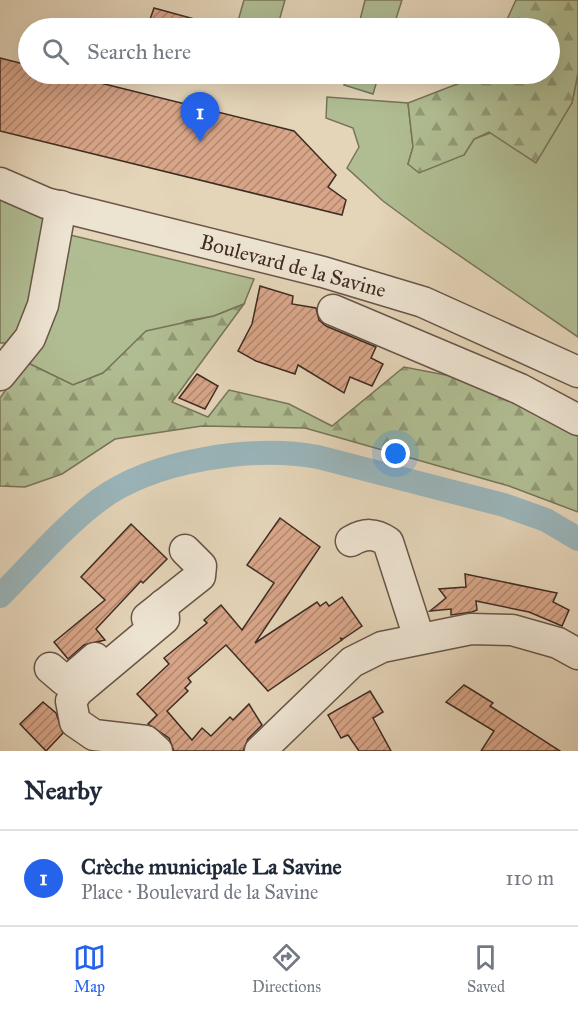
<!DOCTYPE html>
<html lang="en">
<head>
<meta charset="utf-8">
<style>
  :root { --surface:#fff; --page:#f2f2f3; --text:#1f2937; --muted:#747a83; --line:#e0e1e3; --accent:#2563eb }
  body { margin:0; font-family:"IM FELL Great Primer",serif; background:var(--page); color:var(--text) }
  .you { position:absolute; left:396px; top:454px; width:21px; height:21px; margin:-15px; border:4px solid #fff; border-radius:50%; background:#1a73e8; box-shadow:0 0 0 9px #1a73e833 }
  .badge { display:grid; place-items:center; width:39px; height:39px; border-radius:50%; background:var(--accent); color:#fff; font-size:20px; font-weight:700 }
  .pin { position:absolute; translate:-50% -50px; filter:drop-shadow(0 2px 3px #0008) }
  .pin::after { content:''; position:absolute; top:32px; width:21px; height:18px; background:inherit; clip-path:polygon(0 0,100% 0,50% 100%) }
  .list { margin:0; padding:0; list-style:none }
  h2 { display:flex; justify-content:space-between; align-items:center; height:78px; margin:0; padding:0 24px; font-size:26px }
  h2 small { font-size:20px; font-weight:400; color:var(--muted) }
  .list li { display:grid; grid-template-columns:39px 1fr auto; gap:18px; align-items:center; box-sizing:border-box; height:96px; padding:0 24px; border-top:2px solid var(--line) }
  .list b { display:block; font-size:22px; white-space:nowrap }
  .list p { margin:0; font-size:20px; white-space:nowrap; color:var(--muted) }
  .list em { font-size:20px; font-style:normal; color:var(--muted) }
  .icon { flex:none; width:33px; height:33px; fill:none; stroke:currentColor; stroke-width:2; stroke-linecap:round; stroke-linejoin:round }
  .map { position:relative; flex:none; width:578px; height:751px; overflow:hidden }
  .search { position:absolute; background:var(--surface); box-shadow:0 6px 24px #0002; left:18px; right:18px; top:18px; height:66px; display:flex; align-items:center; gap:15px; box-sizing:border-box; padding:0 21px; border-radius:33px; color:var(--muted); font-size:22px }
  .sheet { height:174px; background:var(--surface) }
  nav { display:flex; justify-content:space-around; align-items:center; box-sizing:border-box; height:84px; border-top:2px solid var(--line); background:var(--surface); font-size:16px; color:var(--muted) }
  nav a { display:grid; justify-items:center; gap:3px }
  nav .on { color:var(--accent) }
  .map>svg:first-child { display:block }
</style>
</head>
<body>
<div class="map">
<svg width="578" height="751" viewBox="0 0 578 751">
  <defs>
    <pattern id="forest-firs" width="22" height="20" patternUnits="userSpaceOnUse" patternTransform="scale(1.5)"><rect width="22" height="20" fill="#b0bd92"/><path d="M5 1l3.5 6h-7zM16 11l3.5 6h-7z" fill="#919a77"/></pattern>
    <pattern id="building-hatch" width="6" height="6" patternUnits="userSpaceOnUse" patternTransform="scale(1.5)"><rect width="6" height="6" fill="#d8a588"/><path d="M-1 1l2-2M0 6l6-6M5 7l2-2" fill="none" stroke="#b1876f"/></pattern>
  </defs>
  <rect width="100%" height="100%" fill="#e4d4b8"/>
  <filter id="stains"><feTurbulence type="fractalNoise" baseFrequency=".00333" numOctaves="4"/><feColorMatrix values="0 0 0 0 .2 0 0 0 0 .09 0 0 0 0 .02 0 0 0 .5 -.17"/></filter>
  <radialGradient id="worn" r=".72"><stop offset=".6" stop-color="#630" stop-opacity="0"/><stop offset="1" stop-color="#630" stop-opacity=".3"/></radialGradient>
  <g fill="#b0bd92" stroke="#78745a" stroke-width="1.5">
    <path d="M244,0h41l-8,28h-41z"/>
    <path d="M365,0h37l-9,28h-35z"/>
    <path d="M578,73v264l-153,-105 -42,-31 -36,-33 12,-21 -6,-19 -27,-10 1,-21 81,6 5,44 -5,17 56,-9 10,-16 98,-36z"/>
    <path d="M347,74h32l-6,20 -29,-9z"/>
    <path d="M0,198l47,20 -9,65 -21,60h-17z"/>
    <path d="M66,234l188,45 -10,25 -30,12 -28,5 -83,52 -30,12 -47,-23z"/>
  </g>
  <g fill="url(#forest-firs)" stroke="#78745a" stroke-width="1.5">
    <path d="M516,0h62v73l-6,30 -36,60 -47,-31 -15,7 -10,16 -45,18 -11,-9 5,-17 -5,-44 75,-29h67v-46h-47z"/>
    <path d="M244,304l-72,98 36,15 21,-27 60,14 43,22 72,-59 78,15 96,45v85l-69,-26 -204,-58 -103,-2 -87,13 -53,35 -37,13 -25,-1v-88l26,-36 47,23 30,-12 43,-42 68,-15z"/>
  </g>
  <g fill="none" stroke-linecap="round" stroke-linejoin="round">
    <path stroke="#9ab5ba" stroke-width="24" d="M0,596c31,-31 64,-70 99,-96 54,-40 154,-55 219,-43l186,48 42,15 32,19"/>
  </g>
  <g fill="url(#building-hatch)" stroke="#402c23" stroke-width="1.5">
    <path d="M154,8l55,15 -1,5h-61z"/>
    <path d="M0,58l28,7v9h36l230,57 42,44 -8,12 18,13 -4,15 -342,-84z"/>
    <path d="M260,286l33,10 -1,8 24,4 3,12 7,6 50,21 -5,11 12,6 -11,22 -22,-9 -6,16 -46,-28 -3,9 -39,-13 -18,-10 14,-27z"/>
    <path d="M197,374l21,12 -13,23 -26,-11z"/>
    <path d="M280,518l40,29 -65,96 62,-41 3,4 6,-4 3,4 13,-9 20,29 -19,13 -3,-1 2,2 -74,51 -42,-46 -38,33 3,4 -6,6 3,3 -21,20 25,29 10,-12 9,8 19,-19 3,3 16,-16 13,21 -14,14 -5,12h-69l-5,-13 -21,-14 9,-9 -20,-21 32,-30 -5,-6 43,-35 -3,-3 17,-15 21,25 32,-47 -27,-18z"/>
    <path d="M131,524l36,35 -24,24 -2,-2 -45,48 9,11 -21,5 -16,14 -14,-17 51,-42 -24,-23z"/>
    <path d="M465,574l92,19 -4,9 16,8 -7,16 -33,-14 -53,-11 1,9 -5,2 -21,3v-6l-21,2 16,-13 -7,-9 27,-2z"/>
    <path d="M464,685l29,18 -3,3 70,45h-79l13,-20 -48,-29z"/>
    <path d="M370,691l13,21 -10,6 18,33h-32l-11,-16 -7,3 -13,-23z"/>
    <path d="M43,702l13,11 7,20 -17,18 -26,-27z"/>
  </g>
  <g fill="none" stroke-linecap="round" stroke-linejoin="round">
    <g stroke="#695648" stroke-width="33">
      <g id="minor">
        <path d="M0,183l46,20 277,69 100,30 155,70"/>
        <path d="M333,310l187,79 58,31"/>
        <path d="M0,375l30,-37 13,-33 18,-99"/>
        <path d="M351,541c14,-8 24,-8 37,1l31,96"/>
        <path d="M147,618l53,-42 1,-10 -16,-16"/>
        <path d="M50,668l14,12 9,-3 22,-19"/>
        <path d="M157,751l-11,-10 -52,-6 -19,-13 -4,-21 7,-10 86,-72 -1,-14"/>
        <path d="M260,751l92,-89 30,-15 89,-18 41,1 46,13 20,11"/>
      </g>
    </g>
    <use href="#minor" stroke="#ede3d1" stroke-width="30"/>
  </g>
  <g text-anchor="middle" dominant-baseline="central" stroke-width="4.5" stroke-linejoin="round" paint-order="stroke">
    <g font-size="21" fill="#402c23" stroke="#ede3d1">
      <text transform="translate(293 266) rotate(15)">Boulevard de la Savine</text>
    </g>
  </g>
  <rect width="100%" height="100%" filter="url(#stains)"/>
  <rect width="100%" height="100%" fill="url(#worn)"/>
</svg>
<div class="you"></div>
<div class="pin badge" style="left:200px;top:142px">1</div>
<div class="search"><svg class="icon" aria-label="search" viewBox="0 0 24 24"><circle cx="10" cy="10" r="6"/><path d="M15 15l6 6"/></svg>Search here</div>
</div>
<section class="sheet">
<h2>Nearby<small></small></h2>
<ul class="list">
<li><span class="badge">1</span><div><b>Crèche municipale La Savine</b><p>Place · Boulevard de la Savine</p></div><em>110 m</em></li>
</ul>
</section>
<nav>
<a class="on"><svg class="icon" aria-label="map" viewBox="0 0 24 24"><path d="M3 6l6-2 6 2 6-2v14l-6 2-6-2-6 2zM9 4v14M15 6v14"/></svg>Map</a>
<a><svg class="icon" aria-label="directions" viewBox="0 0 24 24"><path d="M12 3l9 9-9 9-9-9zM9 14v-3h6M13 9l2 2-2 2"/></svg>Directions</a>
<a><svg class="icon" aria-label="saved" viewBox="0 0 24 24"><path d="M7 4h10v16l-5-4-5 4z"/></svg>Saved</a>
</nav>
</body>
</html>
